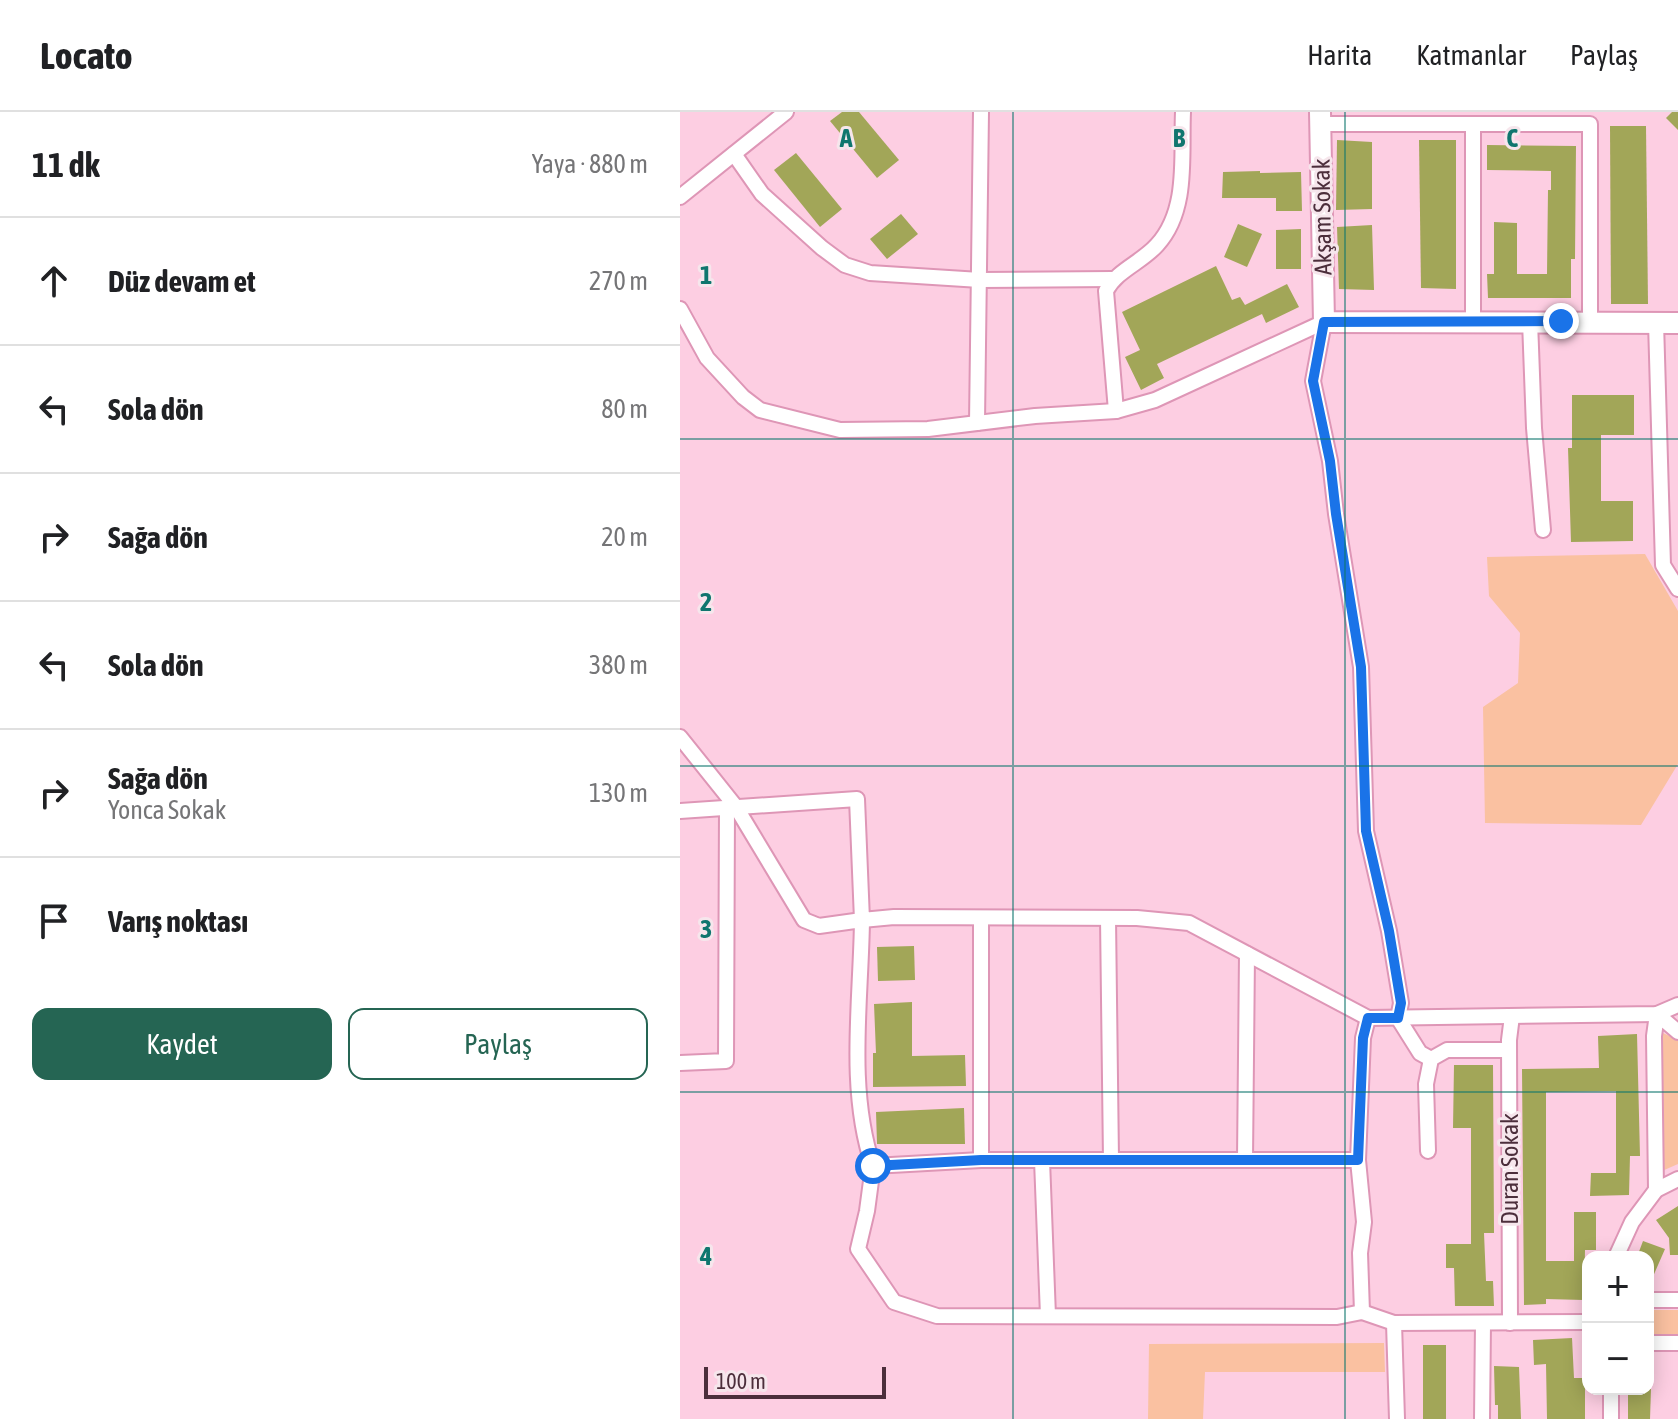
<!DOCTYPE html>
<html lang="tr">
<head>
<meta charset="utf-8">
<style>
  :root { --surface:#fff; --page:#f2f2f2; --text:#202124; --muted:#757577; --line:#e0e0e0; --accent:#256553 }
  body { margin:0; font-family:"Asap Condensed",sans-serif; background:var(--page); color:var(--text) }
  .controls { position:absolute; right:24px; bottom:24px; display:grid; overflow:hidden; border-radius:16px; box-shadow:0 4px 20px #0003 }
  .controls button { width:72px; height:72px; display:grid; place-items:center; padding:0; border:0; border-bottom:2px solid var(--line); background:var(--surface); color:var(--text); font:40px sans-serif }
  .scale { position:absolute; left:24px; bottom:20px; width:182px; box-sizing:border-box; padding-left:8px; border:4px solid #4c2e3b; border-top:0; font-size:22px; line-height:28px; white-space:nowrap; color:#4c2e3b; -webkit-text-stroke:6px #f6e6ec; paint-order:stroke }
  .stop { position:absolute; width:24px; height:24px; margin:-18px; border:6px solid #1a73e8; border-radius:50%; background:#fff }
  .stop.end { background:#1a73e8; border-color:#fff; box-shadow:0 2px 8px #0008 }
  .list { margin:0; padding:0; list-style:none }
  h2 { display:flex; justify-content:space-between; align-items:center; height:104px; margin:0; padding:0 32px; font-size:34px }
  h2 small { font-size:26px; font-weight:400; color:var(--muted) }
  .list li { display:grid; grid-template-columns:52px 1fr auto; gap:24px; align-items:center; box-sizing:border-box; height:128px; padding:0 32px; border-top:2px solid var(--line) }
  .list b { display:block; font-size:30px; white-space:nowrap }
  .list p { margin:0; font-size:26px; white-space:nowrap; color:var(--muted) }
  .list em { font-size:26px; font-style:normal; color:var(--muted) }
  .actions { display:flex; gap:16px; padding:24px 32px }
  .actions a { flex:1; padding:18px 0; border:2px solid var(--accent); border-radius:16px; text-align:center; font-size:28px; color:var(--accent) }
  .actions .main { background:var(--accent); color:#fff }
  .icon { flex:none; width:44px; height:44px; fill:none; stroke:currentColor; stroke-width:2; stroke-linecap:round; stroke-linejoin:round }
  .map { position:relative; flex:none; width:998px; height:1307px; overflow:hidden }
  header { display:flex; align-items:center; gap:48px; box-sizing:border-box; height:112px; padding:0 40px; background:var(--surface); border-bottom:2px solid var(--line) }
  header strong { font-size:38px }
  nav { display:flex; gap:44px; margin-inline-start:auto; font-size:28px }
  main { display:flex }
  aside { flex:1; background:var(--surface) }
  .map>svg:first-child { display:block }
</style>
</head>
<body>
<header>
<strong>Locato</strong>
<nav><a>Harita</a><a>Katmanlar</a><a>Paylaş</a></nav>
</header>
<main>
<aside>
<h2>11 dk<small>Yaya · 880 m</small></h2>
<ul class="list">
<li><svg class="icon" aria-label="ahead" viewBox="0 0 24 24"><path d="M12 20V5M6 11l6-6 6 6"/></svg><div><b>Düz devam et</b></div><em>270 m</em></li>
<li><svg class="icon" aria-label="left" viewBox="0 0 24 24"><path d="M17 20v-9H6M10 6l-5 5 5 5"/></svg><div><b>Sola dön</b></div><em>80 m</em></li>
<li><svg class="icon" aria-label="right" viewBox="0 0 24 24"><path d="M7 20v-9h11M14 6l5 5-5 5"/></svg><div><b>Sağa dön</b></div><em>20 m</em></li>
<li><svg class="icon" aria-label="left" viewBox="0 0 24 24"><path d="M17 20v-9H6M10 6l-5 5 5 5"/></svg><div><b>Sola dön</b></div><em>380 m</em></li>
<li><svg class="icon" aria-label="right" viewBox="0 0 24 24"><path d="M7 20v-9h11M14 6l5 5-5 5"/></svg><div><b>Sağa dön</b><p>Yonca Sokak</p></div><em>130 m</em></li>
<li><svg class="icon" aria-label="arrive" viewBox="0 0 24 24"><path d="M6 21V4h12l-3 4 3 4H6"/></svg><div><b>Varış noktası</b></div></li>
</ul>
<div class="actions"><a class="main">Kaydet</a><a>Paylaş</a></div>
</aside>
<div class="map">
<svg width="998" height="1307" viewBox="0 0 998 1307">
  <rect width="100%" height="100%" fill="#fdcee2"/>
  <g fill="#fac1a1">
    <path d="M965,442l33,57v153l-37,61 -156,-2 -2,-116 35,-24 2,-50 -31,-37 -2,-39z"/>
    <path d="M983,921l15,7v124l-16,7z"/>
    <rect x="968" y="1198" width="30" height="27"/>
    <path d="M704,1231l1,29h-180l-2,47h-55l1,-75z"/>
  </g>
  <g fill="#a2a658">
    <path d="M162,0h17l40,48 -22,18 -47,-57z"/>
    <path d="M992,0h6v18l-12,-12z"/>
    <path d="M930,14h36l2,178h-37z"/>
    <path d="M657,28l35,2v67l-36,1z"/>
    <path d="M739,28h37v149l-35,-1z"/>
    <path d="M807,33l89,1 -1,113h-4v39h-83l-1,-24h7v-52l23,1v51h30l1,-84h3v-19l-64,-1z"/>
    <path d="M116,41l46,56 -22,18 -46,-57z"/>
    <path d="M580,59v2l41,-1 1,39h-26v-13h-54l1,-26z"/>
    <path d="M221,102l17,20 -31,25 -17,-20z"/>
    <path d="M558,112l24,10 -15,33 -23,-10z"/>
    <path d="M692,113l2,65 -35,-1 -2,-62z"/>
    <path d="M621,117v40h-25v-39z"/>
    <path d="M536,154l16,34 8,-3 5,8 42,-21 12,23 -33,16 -4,-9 -105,50 7,14 -23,12 -16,-33 15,-7 -18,-38z"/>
    <path d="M892,283h62v40h-33v66h32v40l-62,1 -3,-94h4z"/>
    <path d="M234,834l1,34 -37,1 -1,-34z"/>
    <path d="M232,890v54l53,-1 1,31 -93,1v-34h3l-2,-49z"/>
    <path d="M957,922l3,122h-10l-1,39 -39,1 1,-23h25v-82l-70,1v169h28v-49h22v38h-11l-1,50 -38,-1v5l-22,1 -2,-236 77,-1 -1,-32z"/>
    <path d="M774,953h39l1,168h-10l2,48h7l1,25h-39l-1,-38h-8v-24h25v-116h-18z"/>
    <path d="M284,996l1,36h-88l-1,-32z"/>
    <path d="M998,1094v49h-8l-1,-17 -13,-18z"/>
    <path d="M963,1129l22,8 -17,39v-31h-11z"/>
    <path d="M892,1226l2,40h11v41h-38l-1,-55 -12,1 -1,-25z"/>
    <rect x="743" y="1233" width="23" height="74"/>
    <path d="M814,1254l25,1 2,52h-23v-14h-3z"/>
    <path d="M948,1277h23l-1,30h-22z"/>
  </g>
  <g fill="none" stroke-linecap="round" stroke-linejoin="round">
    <g stroke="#de96b6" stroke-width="18">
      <g id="street">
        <path d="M640,12h270v197"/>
        <path d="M793,12v197"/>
        <path d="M54,42l28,40 60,54 23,17 25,8 110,7 133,-1"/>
        <path d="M0,85l106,-85"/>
        <path d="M0,197l27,49 36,39 17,13 80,20 88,-1 107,-13 81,-5 39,-11 169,-78"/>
        <path d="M850,209l4,107 9,102"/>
        <path d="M644,210l-11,59 17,80 6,53 25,153 5,164 23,100 12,72 -3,15 22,35 11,6"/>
        <path d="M976,210l7,243 15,24"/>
        <path d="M436,299l-10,-120c11,-21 35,-28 51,-46 32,-35 24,-89 26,-133"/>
        <path d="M297,311l4,-311"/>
        <path d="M0,625l56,70 68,113 15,6 43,-6c-1,81 -15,169 11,246l108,-6h377"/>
        <path d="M0,699l177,-12 5,121 32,-3 243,1 52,5 179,95 289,-4 21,-9"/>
        <path d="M428,806l3,242"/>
        <path d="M0,951l46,-2 1,-254"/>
        <path d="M748,1039l-2,-67 5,-25 16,-9h62"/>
        <path d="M301,1048v-242"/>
        <path d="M362,1048l6,156"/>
        <path d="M565,1048l2,-206"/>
        <path d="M193,1054l-6,45 -9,38 36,53 43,14 400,1 25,-5 32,11 194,-1"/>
        <path d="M976,1078l-2,-154 3,-22 21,18"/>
        <path d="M936,1145l16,-35 24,-32 22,-11"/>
        <path d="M968,1188h30"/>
        <path d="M682,1200l-2,-59 4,-31 -6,-62 5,-122 5,-20"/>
        <path d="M714,1211l3,96"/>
        <path d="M830,1211l-1,-283 3,-24"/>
        <path d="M968,1231h30"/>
        <path d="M931,1277v30"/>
        <path d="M802,1307l1,-96"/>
      </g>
    </g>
    <g stroke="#de96b6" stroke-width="24">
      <path id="secondary" d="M640,0l4,210 354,1"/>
    </g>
    <use href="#street" stroke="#fff" stroke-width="14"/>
    <use href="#secondary" stroke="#fff" stroke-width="20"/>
  </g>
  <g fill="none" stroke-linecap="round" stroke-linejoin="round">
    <path stroke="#1a73e8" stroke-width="10" d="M193,1054l108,-6h377l5,-122 5,-20h30l3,-15 -12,-72 -23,-100 -5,-164 -25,-153 -6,-53 -17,-80 11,-59 237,-1"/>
  </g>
  <path fill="none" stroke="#0f766e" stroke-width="2" stroke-opacity="0.55" d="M333,0v1307M665,0v1307M0,327h998M0,654h998M0,980h998"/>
  <g text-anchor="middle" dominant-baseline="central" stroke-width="6" stroke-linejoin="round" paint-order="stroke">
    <g font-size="24" fill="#4c2e3b" stroke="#f6e6ec">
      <text transform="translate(642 105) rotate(-91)">Akşam Sokak</text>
      <text transform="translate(829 1057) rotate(-90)">Duran Sokak</text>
    </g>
  </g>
  <g font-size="26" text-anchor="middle" font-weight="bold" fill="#0f766e" stroke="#f6e6ec" stroke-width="6" stroke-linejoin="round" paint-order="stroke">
    <text x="166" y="35">A</text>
    <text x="499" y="35">B</text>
    <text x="832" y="35">C</text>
    <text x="26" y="172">1</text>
    <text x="26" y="499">2</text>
    <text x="26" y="826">3</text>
    <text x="26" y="1153">4</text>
  </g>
</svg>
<div class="controls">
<button>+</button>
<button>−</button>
</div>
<div class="scale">100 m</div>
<div class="stop" style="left:193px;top:1054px"></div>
<div class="stop end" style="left:881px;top:209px"></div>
</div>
</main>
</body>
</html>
